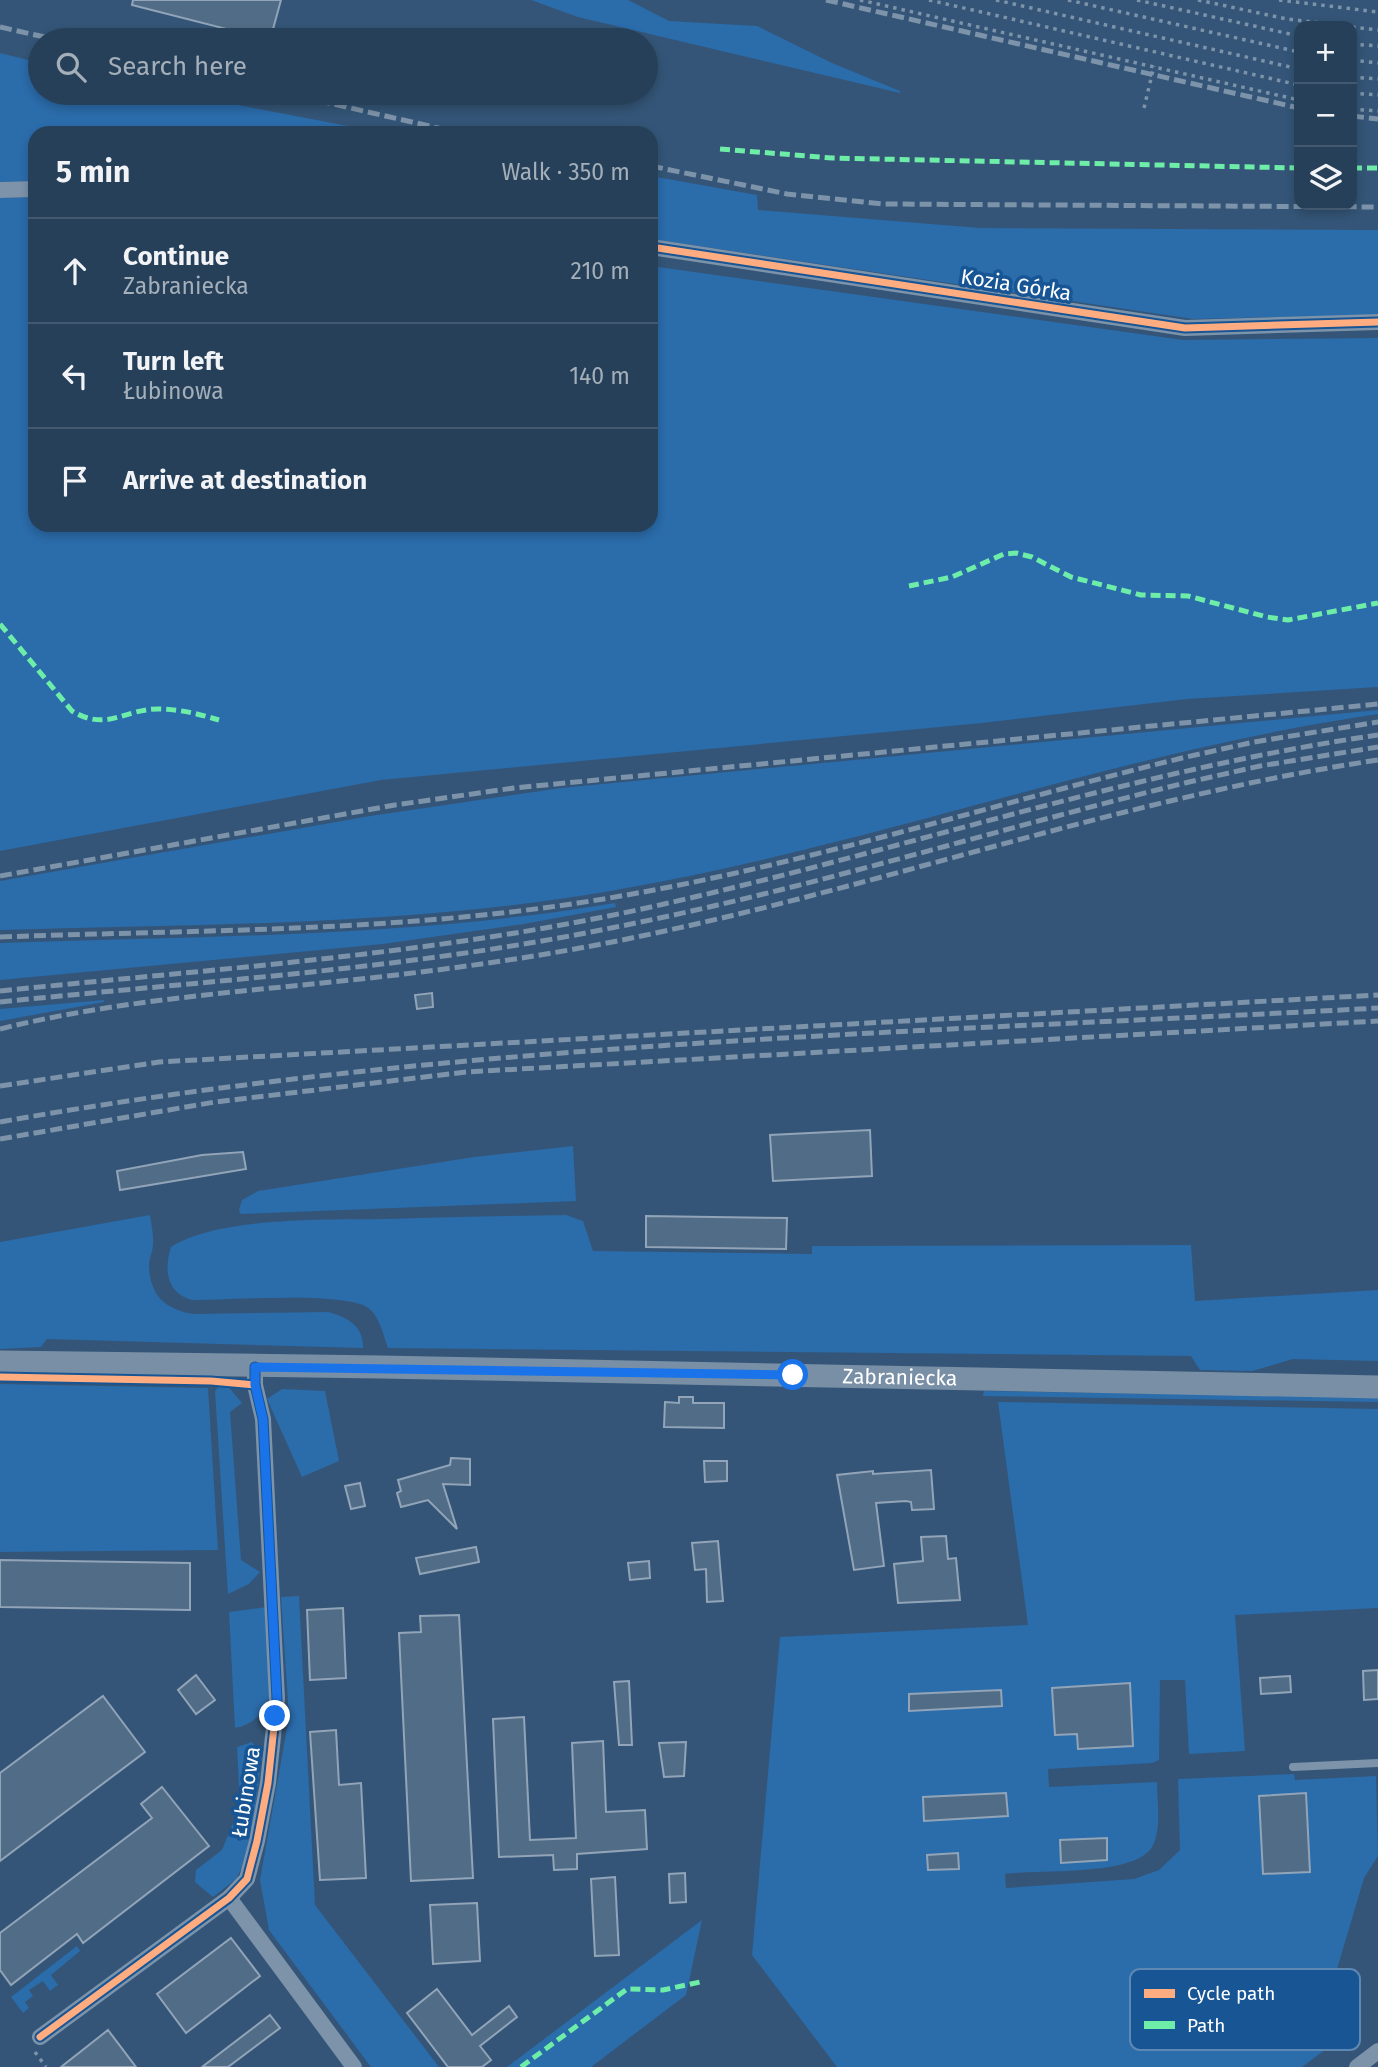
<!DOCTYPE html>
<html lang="en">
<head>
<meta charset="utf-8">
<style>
  :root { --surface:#274059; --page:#334b62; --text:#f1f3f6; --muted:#a4afba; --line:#43596f }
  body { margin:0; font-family:"Fira Sans",sans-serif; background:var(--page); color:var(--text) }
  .controls { position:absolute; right:21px; top:21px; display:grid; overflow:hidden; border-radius:14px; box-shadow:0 4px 10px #0003 }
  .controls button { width:63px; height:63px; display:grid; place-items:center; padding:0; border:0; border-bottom:2px solid var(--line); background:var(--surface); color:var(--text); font:35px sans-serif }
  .stop { position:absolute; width:21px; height:21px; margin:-16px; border:5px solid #1a73e8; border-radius:50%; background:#fff }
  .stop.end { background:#1a73e8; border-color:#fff; box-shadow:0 2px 7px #0008 }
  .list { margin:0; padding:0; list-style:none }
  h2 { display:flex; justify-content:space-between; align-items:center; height:91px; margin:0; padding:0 28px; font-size:30px }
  h2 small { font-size:23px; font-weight:400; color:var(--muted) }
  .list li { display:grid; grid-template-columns:46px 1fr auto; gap:21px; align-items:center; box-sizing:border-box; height:105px; padding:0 28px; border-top:2px solid var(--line) }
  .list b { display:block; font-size:26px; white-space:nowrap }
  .list p { margin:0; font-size:23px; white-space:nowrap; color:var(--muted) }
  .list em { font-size:23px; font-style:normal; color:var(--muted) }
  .icon { flex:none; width:38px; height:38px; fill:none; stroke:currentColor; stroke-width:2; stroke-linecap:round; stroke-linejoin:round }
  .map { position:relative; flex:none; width:1378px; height:2067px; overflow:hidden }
  .search { position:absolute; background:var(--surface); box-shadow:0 4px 10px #0003; left:28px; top:28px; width:630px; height:77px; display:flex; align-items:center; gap:18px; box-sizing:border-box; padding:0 24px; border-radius:38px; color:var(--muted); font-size:26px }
  .panel { position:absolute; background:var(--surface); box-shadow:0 4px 10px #0003; left:28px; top:126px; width:630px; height:406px; border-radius:21px }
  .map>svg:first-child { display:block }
</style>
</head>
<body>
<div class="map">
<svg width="1378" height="2067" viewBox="0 0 1378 2067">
  <rect width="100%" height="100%" fill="#345577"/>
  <g fill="#2b6cab">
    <path d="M531,0h97l41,21 88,5 75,37 68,28v2l-322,-76z"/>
    <path d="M0,53l40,10v30h135l209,40h-349v48l-35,1z"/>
    <path d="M651,176l106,19 1,15 222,18 398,2v85l-185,4 -542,-80z"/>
    <path d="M35,197v328h616v-259l532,74 195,-2v349l-191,12 -205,24 -601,57 -381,71v-653z"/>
    <path d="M1378,710v4c-261,38 -508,133 -768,177 -201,35 -407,33 -610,39v-49l370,-65 191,-28z"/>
    <path d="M615,903l1,4 -92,17 -141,20 -383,36v-37c205,-7 412,-6 615,-40z"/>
    <path d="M104,1000v2l-104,19v-12z"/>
    <path d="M573,1146l3,55 -335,13 -2,-4 3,-10 16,-9 216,-34z"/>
    <path d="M150,1215c1,9 4,20 3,29 0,7 -4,14 -4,22 1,30 17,44 45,48l134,-2c19,5 36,14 35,36l-316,-9 -6,8 -41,2v-107z"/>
    <path d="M566,1215l17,6 10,30 219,3v-8l379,-1 4,56 183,-11v71l-85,-2 -41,12 -52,-1 -9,-14 -803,-8c-5,-14 -9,-35 -23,-42 -29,-14 -136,-6 -173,-6 -26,-7 -28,-31 -21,-53 50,-31 157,-27 217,-28 59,-2 118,-3 178,-4z"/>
    <path d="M0,1384l208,4 10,162 -218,2z"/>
    <path d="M220,1385h7l15,18 -12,9 11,148 19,12 -11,12 -21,10 -13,-203z"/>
    <path d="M282,1389l43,2 14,70 -37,16 -35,-78z"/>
    <path d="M984,1391l394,6v5l-395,-6z"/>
    <path d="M998,1402l380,7v199l-143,7 10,136 -56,3 -4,-74h-25l-1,80 -7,3 -104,6 1,18 108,-5c0,19 5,48 -5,65 -18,30 -114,22 -147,27l1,14 128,-9 25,-9 21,-20 -2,-71 116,-5 1,6 81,-4 2,80 -14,22 -40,135 1,13 9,17 -32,24h-465l-85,-112 28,-318 248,-12z"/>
    <path d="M299,1596l16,309 124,162h-68l-102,-137 -9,-50 29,-163 -8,-120z"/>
    <path d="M267,1607l2,91c-6,16 -16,27 -34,30l-6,-116z"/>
    <path d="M252,1742l10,14 -11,85 -6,21 -9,17 -23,18 -18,-15 1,-12 26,-20 18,-44 -3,-59z"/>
    <path d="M702,1920l-16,75 -95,72h-84z"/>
    <path d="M77,1946l3,5 -29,24 7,10 -8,6 -7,-10 -14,9 4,6 -8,6 4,6 -6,5 -12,-16z"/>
  </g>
  <g fill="#516c86" stroke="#91a4b8" stroke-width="2">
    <path d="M133,0h148l-11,40 -138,-35z"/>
    <path d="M432,993l1,14 -16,2 -2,-14z"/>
    <path d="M870,1130l2,46 -99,5 -3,-46z"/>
    <path d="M243,1152l3,17 -126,21 -3,-19 85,-16z"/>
    <path d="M646,1216l141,2 -1,31 -140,-2z"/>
    <path d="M679,1397h14v6h31v25l-60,-1 1,-25 14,1z"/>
    <path d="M451,1458l19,1v26l-27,-1 14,45 -29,-29 -27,7 -4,-14 4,-2 -3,-11 52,-15z"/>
    <path d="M704,1461h23v20l-22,1z"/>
    <path d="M931,1470l3,39 -22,1 -1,-8 -5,-1 -30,2 8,63 -30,4 -17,-95 36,-4v3z"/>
    <path d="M360,1483l5,23 -14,3 -6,-23z"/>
    <path d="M946,1536l2,23 8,-1 4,42 -62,3 -4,-39 29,-3 -2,-24z"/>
    <path d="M718,1541l5,60 -16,1 -1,-33 -11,1 -3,-27z"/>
    <path d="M476,1547l3,15 -59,12 -4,-16z"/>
    <path d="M0,1560l190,3v47l-190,-3z"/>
    <path d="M649,1561l1,17 -20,2 -2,-17z"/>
    <path d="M343,1608l3,70 -36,2 -3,-70z"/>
    <path d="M459,1615l14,263 -62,3 -12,-248 22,-1 -1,-16z"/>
    <path d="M1378,1670v29l-14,1 -1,-29z"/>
    <path d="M196,1675l19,25 -19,14 -18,-24z"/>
    <path d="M1290,1676l1,16 -30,2 -1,-16z"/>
    <path d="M629,1681l3,64h-13l-5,-63z"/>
    <path d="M1130,1683l3,63 -55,3 -1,-15 -22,1 -3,-47z"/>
    <path d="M1001,1690l1,16 -93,5v-17z"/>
    <path d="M103,1696l42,56 -145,109v-88z"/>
    <path d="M524,1717l6,123 46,-2 -4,-95 31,-2 3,71 39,-2 2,39 -70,5v15l-23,1 -1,-15 -54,2 -6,-138z"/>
    <path d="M336,1730l3,55 22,-2 5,95 -46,2 -10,-148z"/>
    <path d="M686,1742l-2,34 -20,1 -5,-34z"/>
    <path d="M162,1787l47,59 -126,97 -6,-9 -66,51 -11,-15v-37l152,-115 -11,-14z"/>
    <path d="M1006,1793l2,23 -84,5 -1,-24z"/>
    <path d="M1306,1793l4,79 -47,2 -4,-78z"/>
    <path d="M1107,1838v22l-46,3 -1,-23z"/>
    <path d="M958,1853l1,16 -31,1 -1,-15z"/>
    <path d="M685,1873l1,29 -16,1 -1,-29z"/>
    <path d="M615,1877l4,78 -24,1 -4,-77z"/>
    <path d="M477,1903l3,58 -47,3 -3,-59z"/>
    <path d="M231,1938l29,38 -74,57 -29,-39z"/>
    <path d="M437,1989l35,46 37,-29 8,11 -37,29 11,14 -9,7h-34l-41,-54z"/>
    <path d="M270,2015l10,13 -52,39h-26z"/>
    <path d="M108,2030l28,37h-75z"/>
  </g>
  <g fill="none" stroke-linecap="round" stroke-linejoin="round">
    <g stroke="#7c93aa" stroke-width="3.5" stroke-dasharray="3.5 5" stroke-linecap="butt">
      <path d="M860,0l439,100"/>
      <path d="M929,0l370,85"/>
      <path d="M996,0l303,69"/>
      <path d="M1068,0l231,52"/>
      <path d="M1137,0l162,36"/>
      <path d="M1198,0l89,19 58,7"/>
      <path d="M1279,0l99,12"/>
      <path d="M1352,27l26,3"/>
      <path d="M1352,44l26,2"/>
      <path d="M1352,60l26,3"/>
      <path d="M1352,77l26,2"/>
      <path d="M1352,93l26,2"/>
      <path d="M1144,108l10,-42"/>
      <path d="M1352,109l26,2"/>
      <path d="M35,2052l11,15"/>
    </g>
    <path stroke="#7c93aa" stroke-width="8" d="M1293,1767l85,-4"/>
    <g stroke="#7c93aa" stroke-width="16">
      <path d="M0,190l35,-1"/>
      <path d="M651,247l534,81 193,-6"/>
      <path d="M229,1898l125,169"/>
      <path d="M40,2037l189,-139 18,-19 10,-38 11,-58 9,-84 -14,-280 -8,-34v-18"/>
      <path d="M1357,2067l21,-16"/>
    </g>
    <path stroke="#788fa6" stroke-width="23" id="s1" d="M0,1362l381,5 997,20"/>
    <g stroke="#7d93a9" stroke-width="5" stroke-dasharray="12 5" stroke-linecap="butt">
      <path d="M826,0l473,108"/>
      <path d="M0,27l58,13"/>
      <path d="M285,93l175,40"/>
      <path d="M1352,116l26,3"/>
      <path d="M651,166l136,28 97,10 494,3"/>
      <path d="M0,876l395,-71 119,-17 864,-84"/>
      <path d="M0,937c192,-7 387,-5 578,-34 205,-31 403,-96 604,-145l72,-16 124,-20"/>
      <path d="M0,991c221,-23 447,-37 664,-87 239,-54 471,-134 714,-169"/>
      <path d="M0,1002c203,-21 410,-33 611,-74 195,-38 385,-99 578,-146l71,-16 118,-19"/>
      <path d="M0,1029c105,-26 214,-35 322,-46 100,-10 201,-23 300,-43 254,-51 499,-142 756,-180"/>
      <path d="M0,1086l159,-24 1219,-67"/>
      <path d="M0,1122c453,-81 919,-89 1378,-114"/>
      <path d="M0,1139l215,-37 251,-30 912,-51"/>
    </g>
    <g stroke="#6deda7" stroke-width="5" stroke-dasharray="10 5" stroke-linecap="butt">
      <path d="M720,149l112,9 467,10"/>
      <path d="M1352,168h26"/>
      <path d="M909,586l43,-9 52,-23 12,-1 16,4 39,20 70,18 47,1 79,21 21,3 90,-17"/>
      <path d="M0,624l72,87c35,21 52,-2 86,-2 21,0 41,5 61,11"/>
      <path d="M521,2067l106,-78 36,1 37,-8"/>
    </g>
    <g stroke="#175594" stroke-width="11">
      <g id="cycleway">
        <path d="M651,247l534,81 193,-6"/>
        <path d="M0,1377l211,4 44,4"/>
        <path d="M40,2037l189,-139 18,-19 10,-38 11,-58 9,-84 -14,-280 -8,-34v-18"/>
      </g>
    </g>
    <use href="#cycleway" stroke="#ffac80" stroke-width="7"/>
  </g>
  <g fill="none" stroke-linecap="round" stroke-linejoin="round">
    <path stroke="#1a73e8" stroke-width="9" d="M275,1716l2,-17 -14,-280 -8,-34v-18l538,8"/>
  </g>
  <g text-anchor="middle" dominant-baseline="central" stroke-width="7" stroke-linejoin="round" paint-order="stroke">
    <g font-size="21" fill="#fff" stroke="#175594">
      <text transform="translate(1016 285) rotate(9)">Kozia Górka</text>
      <text stroke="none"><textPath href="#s1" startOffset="900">Zabraniecka</textPath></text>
      <text transform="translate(246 1792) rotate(-81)">Łubinowa</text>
    </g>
  </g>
  <rect x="1130" y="1969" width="230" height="81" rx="10" fill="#175594" stroke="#5d88b4" stroke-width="2"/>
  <rect x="1144" y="1989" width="31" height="9" fill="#ffac80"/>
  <rect x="1144" y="2021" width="31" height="8" fill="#6deda7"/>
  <g font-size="19" fill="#fff">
    <text x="1187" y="2000">Cycle path</text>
    <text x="1187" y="2032">Path</text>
  </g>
</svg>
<div class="controls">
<button>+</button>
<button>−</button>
<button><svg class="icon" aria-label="layers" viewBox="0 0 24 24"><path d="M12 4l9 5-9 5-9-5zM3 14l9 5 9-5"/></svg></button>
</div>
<div class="stop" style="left:793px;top:1375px"></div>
<div class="stop end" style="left:275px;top:1716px"></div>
<div class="search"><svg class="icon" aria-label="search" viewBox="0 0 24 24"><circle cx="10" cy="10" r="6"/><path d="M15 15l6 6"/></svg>Search here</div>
<section class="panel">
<h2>5 min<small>Walk · 350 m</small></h2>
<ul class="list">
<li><svg class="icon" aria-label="ahead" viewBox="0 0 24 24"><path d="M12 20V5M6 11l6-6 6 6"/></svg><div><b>Continue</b><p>Zabraniecka</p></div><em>210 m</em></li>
<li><svg class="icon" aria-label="left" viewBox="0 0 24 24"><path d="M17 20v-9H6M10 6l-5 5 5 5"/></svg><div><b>Turn left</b><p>Łubinowa</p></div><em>140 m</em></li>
<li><svg class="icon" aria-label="arrive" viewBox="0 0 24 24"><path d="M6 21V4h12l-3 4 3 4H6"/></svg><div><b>Arrive at destination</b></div></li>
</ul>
</section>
</div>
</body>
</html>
